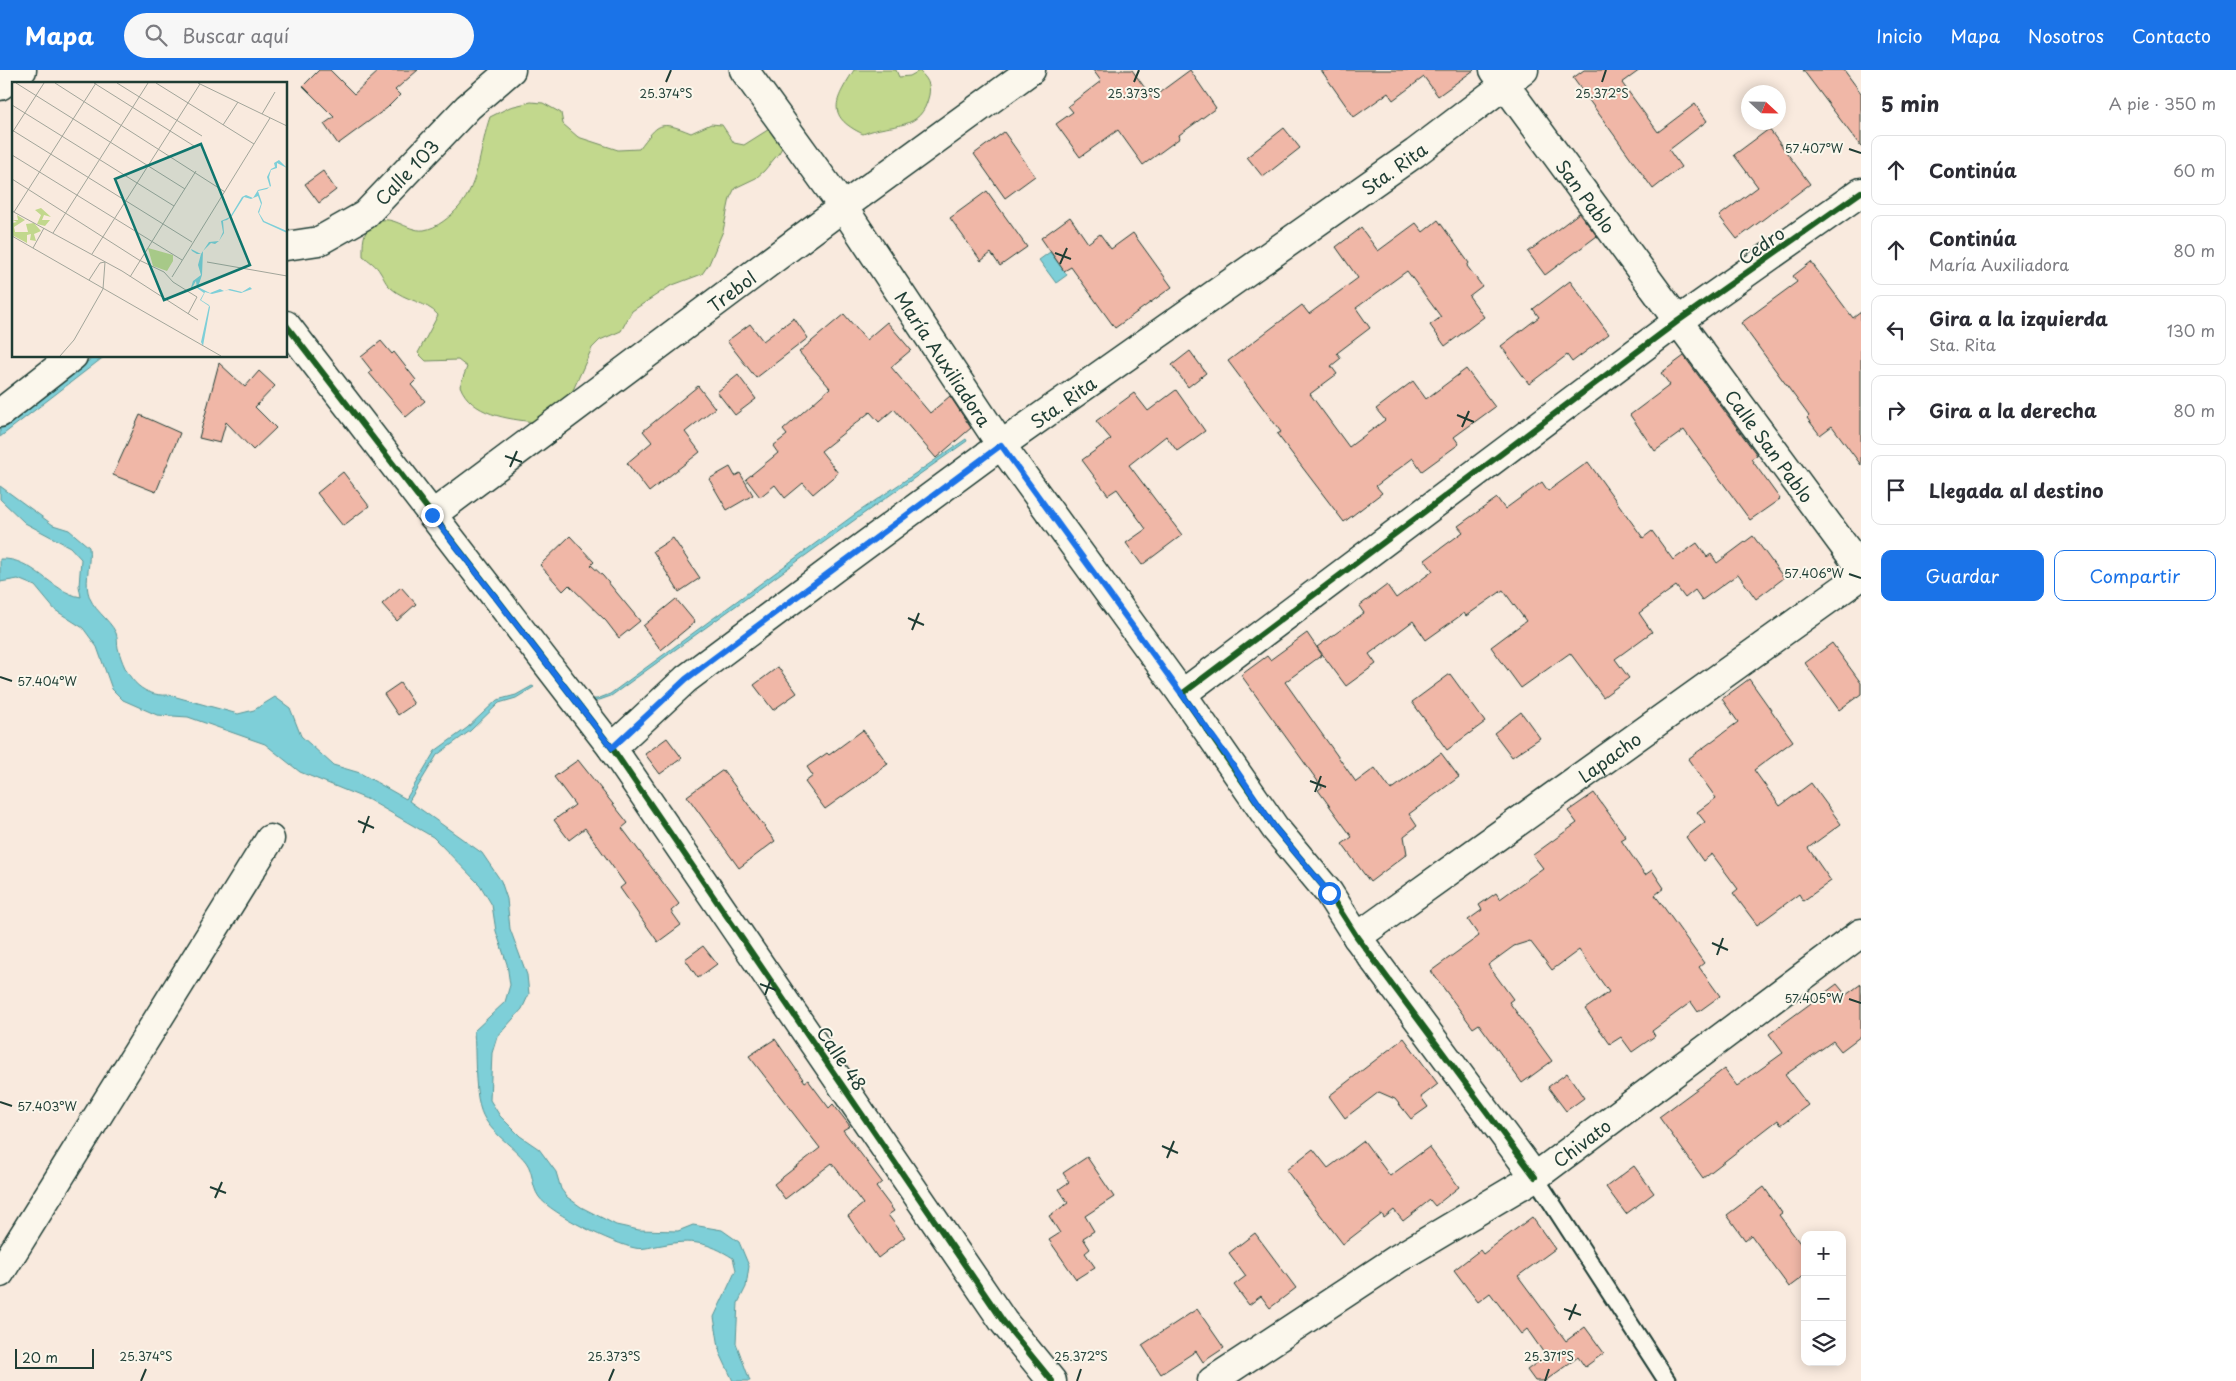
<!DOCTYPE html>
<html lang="es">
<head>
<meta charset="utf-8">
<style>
  :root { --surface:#fff; --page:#f7f7f7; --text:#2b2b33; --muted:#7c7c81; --line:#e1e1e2; --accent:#1a73e8 }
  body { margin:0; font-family:"Playpen Sans",sans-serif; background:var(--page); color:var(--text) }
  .controls { position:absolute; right:15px; bottom:15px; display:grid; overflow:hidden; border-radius:10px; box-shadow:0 2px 12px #0003 }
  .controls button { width:45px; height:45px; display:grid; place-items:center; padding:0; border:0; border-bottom:1px solid var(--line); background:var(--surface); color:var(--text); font:25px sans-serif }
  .compass { position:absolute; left:1741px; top:15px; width:45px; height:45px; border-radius:50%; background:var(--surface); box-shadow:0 2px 12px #0003; rotate:112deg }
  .scale { position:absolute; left:15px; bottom:12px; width:79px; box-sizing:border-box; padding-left:5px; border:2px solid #1f3d34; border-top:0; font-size:14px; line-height:18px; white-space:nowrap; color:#1f3d34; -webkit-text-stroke:4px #fbf7ec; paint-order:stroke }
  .stop { position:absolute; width:15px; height:15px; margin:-11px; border:4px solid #1a73e8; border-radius:50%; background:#fff }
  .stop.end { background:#1a73e8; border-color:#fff; box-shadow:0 1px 5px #0008 }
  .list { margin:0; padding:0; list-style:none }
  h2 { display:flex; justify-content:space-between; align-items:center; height:65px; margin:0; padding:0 20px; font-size:21px }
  h2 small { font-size:16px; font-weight:400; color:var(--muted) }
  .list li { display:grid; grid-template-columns:32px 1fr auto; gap:15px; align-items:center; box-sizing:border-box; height:70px; margin:0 10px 10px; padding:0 10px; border:1px solid var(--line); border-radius:10px }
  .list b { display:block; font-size:19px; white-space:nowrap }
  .list p { margin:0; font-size:16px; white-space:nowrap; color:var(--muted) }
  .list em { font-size:16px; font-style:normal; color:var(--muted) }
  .actions { display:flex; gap:10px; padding:15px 20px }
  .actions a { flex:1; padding:11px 0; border:1px solid var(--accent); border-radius:10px; text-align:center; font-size:18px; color:var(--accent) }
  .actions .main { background:var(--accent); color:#fff }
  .icon { flex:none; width:28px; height:28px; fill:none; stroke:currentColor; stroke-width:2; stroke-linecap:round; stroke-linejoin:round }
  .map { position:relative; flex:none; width:1861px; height:1311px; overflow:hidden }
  header { display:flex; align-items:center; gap:30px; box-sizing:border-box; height:70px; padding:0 25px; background:var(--accent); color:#fff }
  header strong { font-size:24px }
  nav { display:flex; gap:28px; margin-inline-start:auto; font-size:18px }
  .search { width:350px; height:45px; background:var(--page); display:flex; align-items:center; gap:12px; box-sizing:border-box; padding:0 18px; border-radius:28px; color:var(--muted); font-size:19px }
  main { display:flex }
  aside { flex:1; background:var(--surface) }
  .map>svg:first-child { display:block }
</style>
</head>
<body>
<header>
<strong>Mapa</strong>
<div class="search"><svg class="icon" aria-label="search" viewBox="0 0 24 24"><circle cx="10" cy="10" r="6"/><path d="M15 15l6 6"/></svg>Buscar aquí</div>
<nav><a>Inicio</a><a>Mapa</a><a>Nosotros</a><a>Contacto</a></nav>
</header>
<main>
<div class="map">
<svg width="1861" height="1311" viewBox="0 0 1861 1311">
  <rect width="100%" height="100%" fill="#f9eade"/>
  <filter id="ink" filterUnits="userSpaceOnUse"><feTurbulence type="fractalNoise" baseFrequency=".02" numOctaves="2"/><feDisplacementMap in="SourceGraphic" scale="10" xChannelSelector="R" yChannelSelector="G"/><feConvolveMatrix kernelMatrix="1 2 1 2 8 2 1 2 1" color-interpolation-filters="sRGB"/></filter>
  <g filter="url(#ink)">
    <g fill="#c2d88d" stroke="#708a60">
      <path d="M854,0h42l3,7 11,-1 9,-5c8,7 12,13 10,24 -8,38 -37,27 -66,39 -40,-19 -26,-36 -9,-64z"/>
      <path d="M531,32l12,1 18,10 2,11 15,13 40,13 21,-1c20,-26 20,-29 52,-16l20,-9 11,1 12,18 10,2 30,-19 10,18 -5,9 -15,18 -8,7 -21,10 -5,10 -7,33 -14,33 -7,10 -32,12 -38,25 -11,20 -21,9 -8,8 -23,51 -34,23c-27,-3 -64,-7 -75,-36l7,-19 -9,-7 -32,1 -8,-8 20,-38c-12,-14 -33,-14 -47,-27 -6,-5 -7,-10 -11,-16 -3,-6 -12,-12 -17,-16 0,-12 -1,-25 10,-32 17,-13 33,8 51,6 13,-2 26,-13 35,-23 21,-24 21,-62 31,-90l20,-10z"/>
    </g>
    <g fill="#7ecfd8" stroke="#589596">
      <path d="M1050,182l17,23 -11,8 -17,-23z"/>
      <path d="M95,286h10l-105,81v-9z"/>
      <path d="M966,369l1,2 -111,78 -245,177 -20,7 -31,-39 13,9 19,26h5l13,-5 244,-179z"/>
      <path d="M0,416l53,39 16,5 20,17c2,15 -4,32 -1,45 3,17 21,26 28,41 2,5 1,11 2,15 7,27 21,49 51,47l69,19 16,-4 21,-13 15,11 11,28 32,29 27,8 46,26 29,-48 32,-23 30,-28 19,-5 16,-9 2,1 -18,11 -17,5 -29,28 -33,24 -28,46 73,52 19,28 6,18 3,30 17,46 2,19 -7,15 -25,28 -5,16 -2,47 10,16 20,20 19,13 17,23 5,17 6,8 14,10 35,18 23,5 39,1 15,-6 29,5 17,12 10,24 -3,21 -8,16 -2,40 14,38h-17l-13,-28 -6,-36 22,-47 -3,-12c-25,-16 -42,-19 -71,-13 -8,1 -19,5 -27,3 -21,-4 -84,-34 -96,-51 -8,-11 -5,-24 -13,-35 -14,-18 -40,-31 -46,-55 -6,-23 -4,-51 -6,-76l31,-29 5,-17 -3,-21 -11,-33 -4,-26 -12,-20 -47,-48 -64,-37 -69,-28 -35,-28 -77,-27 -31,-2 -34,-15 -11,-11 -15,-42 -14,-19 -28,-18 -20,-24 -17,-7 -18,3v-23c33,-2 51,33 81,38l-2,-11 2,-27 -11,-12 -45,-24 -25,-24z"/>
    </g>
    <g fill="#f0b7a7" stroke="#1f3d34">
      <path d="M319,0h11l24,24 26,-24h38l-23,20 5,5 -13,13 -49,36 -14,-20 10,-7 -31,-31z"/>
      <path d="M1093,0h39l20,28 38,-28 26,38 -37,27 1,3 -37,27 -25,-35 -38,27 -24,-33 17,-12 -5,-6 33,-25z"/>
      <path d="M1321,0h153l-36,26 -14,-19 -31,23 -5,-7 -34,24z"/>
      <path d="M1584,0h56l-18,13 36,49 37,-28 12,17 -38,29 12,17 -28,22 -80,-111z"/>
      <path d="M1803,0h41l17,23v54z"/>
      <path d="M1284,58l16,20 -37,29 -16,-20z"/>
      <path d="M1769,59l41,55 -73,55 -18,-23 39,-29 -24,-32z"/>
      <path d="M1004,62l31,44 -30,22 -31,-44z"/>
      <path d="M323,101l13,19 -17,13 -14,-19z"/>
      <path d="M987,121l40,56 -27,19 -9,-13 -10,8 -31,-43z"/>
      <path d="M1579,143l18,23 -52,39 -17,-23z"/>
      <path d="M1070,147l18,26 12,-9 11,15 22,-16 39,54 -57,41 -44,-61 -7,4 -23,-33z"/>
      <path d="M1438,150l31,43 -2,3 15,20 -13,10 15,21 -39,29 -15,-21 11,-8 -34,-46 -51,37 14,20 -33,25 4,5 -10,8 6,8 -27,20 39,53 36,-27 -9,-11 37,-28 13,18 40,-30 29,38 -41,30 5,7 -37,27 -9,-13 -37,28 6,7 -38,29 -67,-88 4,-2 -53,-71 74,-56 7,9 49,-36 -22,-31 25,-19 17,23 38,-28 7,9z"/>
      <path d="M1811,192l42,56 8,-6v153l-29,-39 -12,9 -13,-17 2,-2 -68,-93 56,-41 -4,-6z"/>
      <path d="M1570,211l39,53 -37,28 -5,-7 -38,29 -28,-38 38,-29 -6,-8z"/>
      <path d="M844,244l22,26 21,-18 24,28 -20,17 39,46 20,-17 21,32 -35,30 -42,-49 -15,13 -9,-10 -49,39 17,22 -25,21 -10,-11 -18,15 -10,-13 -15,12 -14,-18 32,-26 -5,-7 14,-11 -4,-5 47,-42 -31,-36z"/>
      <path d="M794,248l14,20 -52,40 -29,-37 23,-17 13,17z"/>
      <path d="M381,271l11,13 2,-2 22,28 -5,5 14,16 -19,16 -37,-44 3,-2 -11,-14z"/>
      <path d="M1190,281l16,22 -18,14 -16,-22z"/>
      <path d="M1684,286l73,99 -6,4 29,40 -30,21 -66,-90 -29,21 -25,-36 40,-30 -9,-12z"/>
      <path d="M219,293l26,24 14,-16 16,15 -20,21 21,21 -23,22 -27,-28 -6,21 -21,-5z"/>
      <path d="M738,305l18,24 -21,16 -18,-23z"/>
      <path d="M698,316l17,22 -30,24 15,20 -51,40 -22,-29 25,-21 -9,-11z"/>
      <path d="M1176,320l29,41 -28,20 -11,-15 -37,29 53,70 -40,30 -16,-22 20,-14 -29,-40 -9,6 -26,-35 29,-21 -15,-18 38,-28 14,18z"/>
      <path d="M140,345l40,18 -24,59 -43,-17z"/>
      <path d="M1588,392l55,76 9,-7 21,29 24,-17 10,14 4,-3 6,9 36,-27 31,42 -28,21 -18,-25 -36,26 -7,-10 -10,8 -9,-12 -37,27 13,19 -37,27 14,19 -26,19 -33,-44 -49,35 -30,-41 35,-26 -23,-31 -37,26 -2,-3 -38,27 -13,-19 -44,33 7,10 -30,22 -29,-39 47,-34 -5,-7 28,-21 9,13 37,-27 -8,-11 38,-28 -5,-6 39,-28 8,11 37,-27 6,9z"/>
      <path d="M730,397l5,9 5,-3 13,22 -26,15 -18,-31z"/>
      <path d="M343,402l26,34 -26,20 -26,-33z"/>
      <path d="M570,466l24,26 -3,3 12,11 37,45 -21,17 -13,-17 -37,-36 -6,6 -23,-26z"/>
      <path d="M673,468l27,40 -21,14 -26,-41z"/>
      <path d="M401,517l15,17 -19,17 -15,-17z"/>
      <path d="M676,529l19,23 -34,28 -18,-24z"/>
      <path d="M1307,563l15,22 -37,27 71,100 19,-14 16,22 50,-37 18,24 -50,37 8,12 -13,10 3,18 -37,28 -28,-38 10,-7 -34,-47 4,-3 -81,-112 26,-19 3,4z"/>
      <path d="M1832,573l29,40v11l-22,16 -34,-47z"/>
      <path d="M778,597l19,26 -24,17 -19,-25z"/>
      <path d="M1450,604l35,48 -38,28 -35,-48z"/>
      <path d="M1749,609l44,62 -39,29 26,36 31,-23 30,41 -33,24 23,33 -28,20 -4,-7 -42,31 -24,-32 5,-4 -26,-35 -9,7 -17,-24 19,-15 -8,-10 19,-14 -28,-39 50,-37 -16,-23z"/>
      <path d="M400,613l14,21 -16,11 -14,-21z"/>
      <path d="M1521,642l19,26 -28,19 -18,-24z"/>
      <path d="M863,660l25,34 -63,45 -20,-27 8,-6 -6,-9 20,-14 2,2z"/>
      <path d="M667,668l15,20 -22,16 -15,-20z"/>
      <path d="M578,690l50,63 -6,5 57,76 -8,7 10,14 -23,17 -38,-54 5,-4 -40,-56 -16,12 -15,-20 21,-15 -21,-28z"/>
      <path d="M723,700l52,71 -36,27 -52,-72z"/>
      <path d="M1594,723l32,44 -5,3 24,35 7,-5 12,18 -9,7 49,68 -5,4 21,29 -22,16 -7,-10 -39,29 3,5 -23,16 -11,-15 -11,7 -25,-35 24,-17 -30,-42 -27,20 -22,-29 -16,5 -26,19 25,34 -4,3 43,59 -30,22 -43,-59 -6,4 -42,-57 48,-35 -11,-16 14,-10 -3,-5 17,-12 4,6 43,-31 -10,-13 44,-32 -9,-12z"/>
      <path d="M703,876l14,18 -19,14 -13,-19z"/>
      <path d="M1837,914l9,11 15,-11v52l-20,15 -8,-10 -48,34 23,30 -27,20 -3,-5 -75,58 -44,-61 65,-48 13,17 46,-33 -14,-19z"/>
      <path d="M1404,968l34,46 -17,13 7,10 -17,12 -16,-20 -16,-7 -34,26 -16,-22z"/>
      <path d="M775,969l30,43 3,-2 21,28 4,-4 17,22 -7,4 39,52 -6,5 18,24 -6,4 17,22 -27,21 -30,-42 15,-12 -31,-41 -47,36 -11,-15 46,-36 -71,-92z"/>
      <path d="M1567,1003l17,25 -18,13 -18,-24z"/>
      <path d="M1364,1071l26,35 39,-29 30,40 -24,19 -5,-6 -27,21 -9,-11 -10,8 -2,-4 -39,30 -57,-74 27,-21 15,19z"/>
      <path d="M1087,1087l27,40 -29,19 9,15 -11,7 7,11 -5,4 10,14 -19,12 -27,-39 11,-7 -11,-17 19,-13 -9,-14 10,-7 -6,-9z"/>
      <path d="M1634,1096l20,27 -28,21 -20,-27z"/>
      <path d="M1764,1117l18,26 -3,2 26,35v25l-16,12 -38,-52 -6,5 -18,-25z"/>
      <path d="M1532,1147l23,32 -37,27 48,65 19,-14 19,26 -19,14 -7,-10 -33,24h-10l-8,-11 19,-14 -19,-27 -6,5 -31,-41 -12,9 -24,-32 26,-20 3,4z"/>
      <path d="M1255,1163l41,55 -26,20 -9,-12 -12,9 -15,-20 12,-9 -17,-23z"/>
      <path d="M1197,1239l27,39 -21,14 -7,-11 -35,23 -19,-29z"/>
    </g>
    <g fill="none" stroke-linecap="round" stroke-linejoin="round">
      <g stroke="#1f3d34" stroke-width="20">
        <path id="lane" d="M1535,1107l132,204"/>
      </g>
      <g stroke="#1f3d34" stroke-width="31">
        <g id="street">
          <path id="s1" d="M744,0l99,137 158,238 181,249"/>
          <path d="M0,16l22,-16"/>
          <path id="s2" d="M286,176l33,-5 46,-26 103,-108 43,-37"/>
          <path d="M286,255l326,423 391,573 49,60"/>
          <path d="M0,343l73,-57"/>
          <path id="s3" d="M432,445l411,-308 188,-137"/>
          <path id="s4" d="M612,678l74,-69 151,-113 164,-121 414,-292 109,-83"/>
          <path id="s5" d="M1357,867l504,-361"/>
          <path id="s6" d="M1535,1107l-178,-240 -28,-44 -54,-65 -93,-134 496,-373 183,248"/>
          <path d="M0,1203l270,-434"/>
          <path id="s7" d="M1212,1311l185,-122 138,-82 326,-244"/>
        </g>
      </g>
      <g stroke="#1f3d34" stroke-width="31">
        <g id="secondary">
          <path id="s8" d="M1494,0l184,251 183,-129"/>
        </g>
      </g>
      <use href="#lane" stroke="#fbf7ec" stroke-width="16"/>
      <use href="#street" stroke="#fbf7ec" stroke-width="28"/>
      <use href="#secondary" stroke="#fbf7ec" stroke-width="28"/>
      <g stroke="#fbf7ec" stroke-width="9">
        <g id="cycleway">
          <path d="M286,255l326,423 391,573 49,60"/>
          <path d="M1535,1107l-178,-240 -28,-44 -54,-65 -93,-134 496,-373 183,-129"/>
        </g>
      </g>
      <use href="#cycleway" stroke="#1b5e20" stroke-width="6"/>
    </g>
  </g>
  <g fill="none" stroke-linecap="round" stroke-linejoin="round" filter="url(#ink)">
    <path stroke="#1a73e8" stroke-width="6" d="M432,445l180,233 74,-69 315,-234 225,310 49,73 54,65"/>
  </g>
  <path fill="none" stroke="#1f3d34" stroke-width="2" d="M666,12l5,-12M1134,12l5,-12M1602,12l4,-12M1849,79l12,4M1055,183l16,6M1060,194l7,-16M1457,345l17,7M1462,357l7,-16M505,386l17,6M510,397l7,-16M1849,504l12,4M908,548l16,7M912,560l7,-17M0,607l12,4M1310,711l16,6M1315,722l6,-16M358,751l16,7M363,763l6,-17M1712,873l16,7M1717,885l6,-17M760,914l16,6M765,925l6,-16M1849,929l12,4M0,1032l12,4M1162,1076l16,7M1167,1088l7,-17M210,1117l16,6M215,1128l7,-16M1564,1239l17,6M1569,1250l7,-16M141,1311l5,-12M609,1311l5,-12M1077,1311l4,-12M1545,1311l4,-12"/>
  <g text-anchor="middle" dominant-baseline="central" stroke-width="4" stroke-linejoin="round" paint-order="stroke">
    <g font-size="18" fill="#1f3d34" stroke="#fbf7ec">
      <text stroke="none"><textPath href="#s4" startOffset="974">Sta. Rita</textPath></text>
      <text stroke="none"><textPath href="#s2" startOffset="146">Calle 103</textPath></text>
      <text stroke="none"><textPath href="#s8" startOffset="156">San Pablo</textPath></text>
      <text transform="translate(1761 175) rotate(-35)">Cedro</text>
      <text stroke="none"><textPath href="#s3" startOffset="374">Trebol</textPath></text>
      <text stroke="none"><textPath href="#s1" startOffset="351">María Auxiliadora</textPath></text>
      <text stroke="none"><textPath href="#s4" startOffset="569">Sta. Rita</textPath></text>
      <text stroke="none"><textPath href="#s6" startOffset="1374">Calle San Pablo</textPath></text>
      <text stroke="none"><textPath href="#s5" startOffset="310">Lapacho</textPath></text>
      <text transform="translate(842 988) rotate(56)">Calle 48</text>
      <text stroke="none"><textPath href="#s7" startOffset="440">Chivato</textPath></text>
    </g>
  </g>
  <g transform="translate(12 12)">
    <rect width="275" height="275" fill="#f9eade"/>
    <path d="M29,126l10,9 -7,-2 -2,5h8l-5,6 -8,-2 4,-9 -6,-5zM5,133l8,5 -11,7 1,5h13l-2,-8 8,-1 7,8 -7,3 2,7 -6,-1 1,-6 -4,1v8l-15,-8v-12l5,-1 -4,-2h5zM136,166l25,7v6l-6,10 -14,-5z" fill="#c2d88d"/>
    <path d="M267,78l8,8 -10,-5v5l-6,2 -2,7 2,9 -4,3 -9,2 4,12 -3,10 5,8 23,10v2l-24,-11 -5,-10 3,-8 -3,-8 -7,3 -7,-2 -12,19 -5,4 -4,1 1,12 -5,8 -4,3 -4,-1 -8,8 -1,24 -4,12 12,6 10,-4 4,2 6,-2 12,3 8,-5 2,2 -11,4 -13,-3 -16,4 -7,-2 -4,8 8,5 1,2 -7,39 -2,-4 8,-36 -9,-6 4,-7 -7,-5 -1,-7 -6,10 3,-10 8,-6 -3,-10 3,-11h-4l-5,-3 -1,-2 10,5 8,-12 10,-1 4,-9 -2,-11 9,-4 12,-20 4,-2 7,3 5,-8 12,-3 -3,-10 4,-8 4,-2 -1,-4z" fill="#7ecfd8"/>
    <path fill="none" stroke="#a2a59a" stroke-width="1" d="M4,1l169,106M43,1l170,109M82,1l100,63M105,1l85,53M144,1l98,61M186,1l89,43M0,23l162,101 22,-35M250,32l13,-22M211,43l15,-23M0,48l180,112M0,51l32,-50M0,73l170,105M0,97l127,81 25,12 9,10 24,15 -9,17M0,129l110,60 76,49M2,130l82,-129M41,151l95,-150M0,154l209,120M21,166l11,-20M80,172l108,-170M195,180l80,14M118,195l44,-71M160,195l98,-159M77,198l11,-17 5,-1M91,207l2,-27M48,274l14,-16 29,-51"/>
    <path fill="#0f766e" fill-opacity="0.15" stroke="#0f766e" stroke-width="2.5" d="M189,62l49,121 -86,35 -49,-121z"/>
    <rect width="275" height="275" fill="none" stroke="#1f3d34" stroke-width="2.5"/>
  </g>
  <g font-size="12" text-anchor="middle" fill="#1f3d34" stroke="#fbf7ec" stroke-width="4" stroke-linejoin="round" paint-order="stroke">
    <text x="666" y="28">25.374°S</text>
    <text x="1134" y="28">25.373°S</text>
    <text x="1602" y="28">25.372°S</text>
    <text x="1814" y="83">57.407°W</text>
    <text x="1814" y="508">57.406°W</text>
    <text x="47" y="616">57.404°W</text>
    <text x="1814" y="933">57.405°W</text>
    <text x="47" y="1041">57.403°W</text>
    <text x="146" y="1291">25.374°S</text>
    <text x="614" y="1291">25.373°S</text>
    <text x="1081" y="1291">25.372°S</text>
    <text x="1549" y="1291">25.371°S</text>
  </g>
</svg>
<div class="controls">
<button>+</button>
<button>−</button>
<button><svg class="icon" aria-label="layers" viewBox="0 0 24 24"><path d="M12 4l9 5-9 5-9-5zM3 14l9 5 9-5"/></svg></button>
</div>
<svg class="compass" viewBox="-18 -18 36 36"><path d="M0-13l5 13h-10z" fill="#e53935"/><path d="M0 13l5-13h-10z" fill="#7c7c81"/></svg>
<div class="scale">20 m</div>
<div class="stop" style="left:1329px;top:823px"></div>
<div class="stop end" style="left:432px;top:445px"></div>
</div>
<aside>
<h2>5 min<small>A pie · 350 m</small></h2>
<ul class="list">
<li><svg class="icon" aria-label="ahead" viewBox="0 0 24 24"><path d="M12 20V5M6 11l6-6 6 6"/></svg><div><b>Continúa</b></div><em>60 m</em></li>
<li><svg class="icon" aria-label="ahead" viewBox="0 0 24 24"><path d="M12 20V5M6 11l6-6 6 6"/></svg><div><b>Continúa</b><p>María Auxiliadora</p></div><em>80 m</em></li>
<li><svg class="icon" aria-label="left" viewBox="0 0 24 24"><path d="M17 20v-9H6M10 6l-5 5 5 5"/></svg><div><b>Gira a la izquierda</b><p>Sta. Rita</p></div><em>130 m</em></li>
<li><svg class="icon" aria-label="right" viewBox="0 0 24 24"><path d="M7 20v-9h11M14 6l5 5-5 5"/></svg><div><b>Gira a la derecha</b></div><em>80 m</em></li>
<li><svg class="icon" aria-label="arrive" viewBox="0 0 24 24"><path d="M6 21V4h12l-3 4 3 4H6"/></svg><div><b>Llegada al destino</b></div></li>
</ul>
<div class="actions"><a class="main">Guardar</a><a>Compartir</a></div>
</aside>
</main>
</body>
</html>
